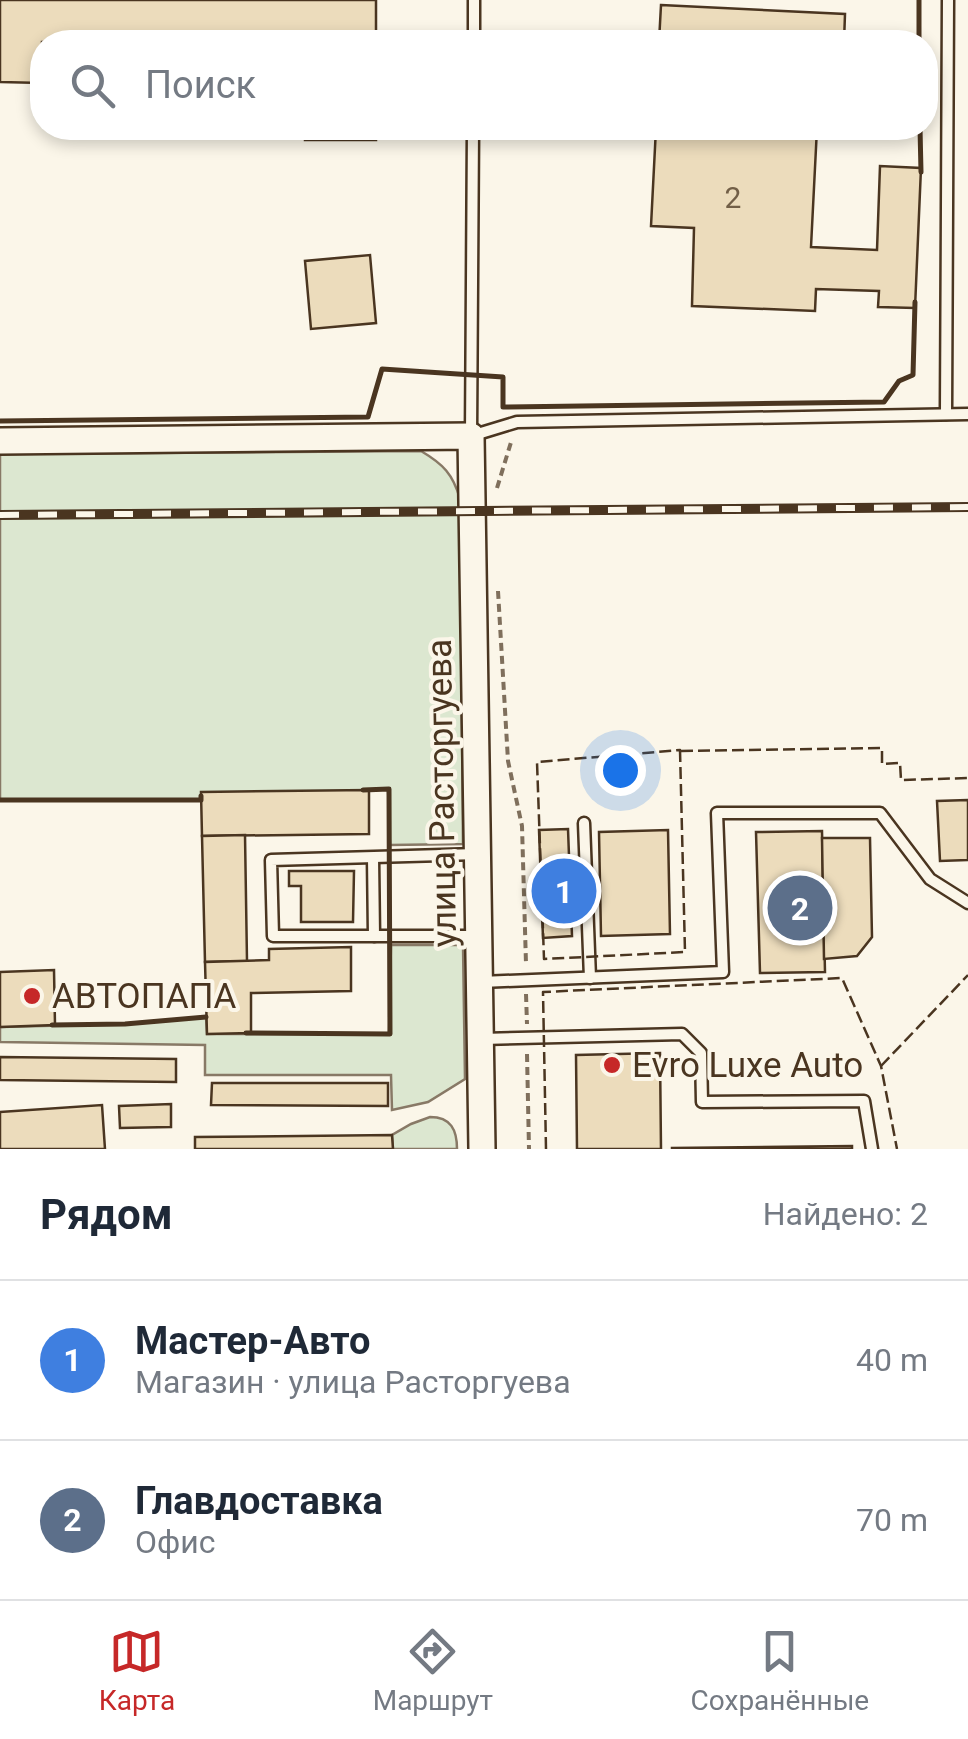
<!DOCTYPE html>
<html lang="ru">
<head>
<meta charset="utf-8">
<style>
  :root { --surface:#fff; --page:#f2f2f3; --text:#1f2937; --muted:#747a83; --line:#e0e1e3; --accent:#c62828 }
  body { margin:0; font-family:Roboto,sans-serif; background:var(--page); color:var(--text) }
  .you { position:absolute; left:620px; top:770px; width:35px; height:35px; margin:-25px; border:8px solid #fff; border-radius:50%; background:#1a73e8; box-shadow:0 0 0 15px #1a73e833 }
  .badge { display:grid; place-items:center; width:65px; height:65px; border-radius:50%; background:var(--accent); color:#fff; font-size:32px; font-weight:700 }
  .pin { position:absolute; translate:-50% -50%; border:5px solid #fff; box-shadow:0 2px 10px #0006 }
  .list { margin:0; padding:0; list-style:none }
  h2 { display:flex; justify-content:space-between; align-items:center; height:130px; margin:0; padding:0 40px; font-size:42px }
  h2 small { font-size:32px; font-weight:400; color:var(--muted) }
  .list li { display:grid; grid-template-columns:65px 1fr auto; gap:30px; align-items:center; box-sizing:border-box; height:160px; padding:0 40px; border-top:2px solid var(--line) }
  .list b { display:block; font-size:38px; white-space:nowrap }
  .list p { margin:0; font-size:32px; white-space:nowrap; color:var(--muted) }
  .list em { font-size:32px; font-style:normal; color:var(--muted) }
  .icon { flex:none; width:55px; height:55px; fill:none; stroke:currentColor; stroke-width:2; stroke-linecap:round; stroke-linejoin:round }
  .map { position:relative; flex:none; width:968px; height:1149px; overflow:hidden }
  .search { position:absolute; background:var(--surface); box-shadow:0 5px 15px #0003; left:30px; right:30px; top:30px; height:110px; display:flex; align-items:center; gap:25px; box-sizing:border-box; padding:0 35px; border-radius:40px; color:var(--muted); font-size:38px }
  .sheet { height:450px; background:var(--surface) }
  nav { display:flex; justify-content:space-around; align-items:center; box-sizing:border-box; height:140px; border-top:2px solid var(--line); background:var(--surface); font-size:28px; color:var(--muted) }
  nav a { display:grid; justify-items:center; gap:5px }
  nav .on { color:var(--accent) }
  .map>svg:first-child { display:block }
</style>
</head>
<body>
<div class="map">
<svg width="968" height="1149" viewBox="0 0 968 1149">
  <rect width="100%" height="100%" fill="#fbf6e9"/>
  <g fill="#dce7d0" stroke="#887966" stroke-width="2.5">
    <path d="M421,451c22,13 32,23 39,48l3,345 -73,1 -2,-56 -187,11h-201v-346z"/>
    <path d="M391,945h72l2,134 -37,23 -36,8 -1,-35h-186v-30l-205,-3v-15l125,-3 81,-7 1,17h182z"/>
    <path d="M430,1117c21,0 27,13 27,32h-64l-1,-14 19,-11z"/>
  </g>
  <g fill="#ecdcbc" stroke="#4a3520" stroke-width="2.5">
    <path d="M0,0h376v42h-334v41l-42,-1z"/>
    <path d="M661,5l184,9 -1,28h-185z"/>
    <rect x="305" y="128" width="71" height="12"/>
    <path d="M656,128h161l-6,119 66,3 3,-84 41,2 -6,140 -37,-1 1,-16 -63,-2 -1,22 -123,-5 2,-78 -43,-2z"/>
    <path d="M370,255l6,68 -65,6 -6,-68z"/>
    <path d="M369,790v44l-167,2 -1,-44z"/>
    <path d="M968,800v60l-28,1 -3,-60z"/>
    <path d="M568,829l4,107 -29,2 -4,-108z"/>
    <path d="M668,830l2,104 -69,2 -2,-104z"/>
    <path d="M822,831l3,141 -65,1 -4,-141z"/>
    <path d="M245,835l2,126 -42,1 -3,-126z"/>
    <path d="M822,838h48l2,99 -15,19 -33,3z"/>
    <path d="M289,871h65l-1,51h-52v-36h-12z"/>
    <path d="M351,947v44l-100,2v40l-44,1 -2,-72 64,-2v-11z"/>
    <path d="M54,970l1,55 -55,2v-55z"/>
    <path d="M660,1053l1,96h-84l-1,-94z"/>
    <path d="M0,1057l176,2v23l-176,-2z"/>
    <path d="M212,1083h176v23l-177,-1z"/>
    <path d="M171,1104v23l-51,1 -1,-22z"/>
    <path d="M102,1105l3,44h-105v-37z"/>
    <path d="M392,1135l1,14h-198v-12z"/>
    <path d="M852,1146v3h-180v-1z"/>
  </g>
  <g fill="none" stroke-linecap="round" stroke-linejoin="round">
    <g stroke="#4a3520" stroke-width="15">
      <g id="service">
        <path d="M474,42v-42"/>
        <path d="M473,128l-2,308 46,-14 451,-8"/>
        <path d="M946,414l2,-414"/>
        <path d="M584,823l6,155"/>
        <path d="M477,854l-206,6 2,76h206"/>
        <path d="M373,858l1,78"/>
        <path d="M481,982l242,-10 -6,-159h163l50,66 38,24"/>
        <path d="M482,1039l200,-5 19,19 1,49 162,-1 8,48"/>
      </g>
    </g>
    <g stroke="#4a3520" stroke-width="30">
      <path id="tertiary" d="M0,441l471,-5 11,713"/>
    </g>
    <g stroke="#7f6f5c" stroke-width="4" stroke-dasharray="8 5" stroke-linecap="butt">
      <path d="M497,488l15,-49"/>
      <path d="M498,591l10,170 14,65 4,138"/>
      <path d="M526,994l1,30"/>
      <path d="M527,1054l2,95"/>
    </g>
    <use href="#service" stroke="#fbf6e9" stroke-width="10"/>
    <use href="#tertiary" stroke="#fbf6e9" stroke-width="25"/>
    <g stroke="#4a3520" stroke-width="10">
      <path id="rail" d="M0,515l968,-8"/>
    </g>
    <use href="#rail" stroke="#fbf6e9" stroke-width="6" stroke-dasharray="19" stroke-linecap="butt"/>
    <g stroke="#4a3520" stroke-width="2.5" stroke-dasharray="12 5" stroke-linecap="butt">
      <path d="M680,750l5,202 -141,7 -7,-197z"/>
      <path d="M681,751l201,-3v16l18,-1 1,17 67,-2"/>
      <path d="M881,1066l87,-91"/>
      <path d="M546,1149l-3,-157 299,-14 39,88 16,83"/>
    </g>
    <g stroke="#4a3520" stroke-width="5">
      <path d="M919,0v42"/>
      <path d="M920,128l1,44"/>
      <path d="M0,421l368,-4 14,-48 121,8v30l381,-5 15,-21 14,-6 2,-73"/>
      <path d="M0,800h201v-4"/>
      <path d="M52,1025l73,-1 81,-7"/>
      <path d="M246,1033l144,1 -1,-245 -26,1"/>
    </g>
  </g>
  <g fill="#c62828" stroke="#fbf6e9" stroke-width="4">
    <circle cx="32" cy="996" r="10"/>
    <circle cx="612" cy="1065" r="10"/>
  </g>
  <g text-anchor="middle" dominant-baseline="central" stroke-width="8" stroke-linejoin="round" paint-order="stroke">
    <g font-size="30" fill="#725f47">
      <text x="733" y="197">2</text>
    </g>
    <g font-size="35" fill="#4a3520" stroke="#fbf6e9">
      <text transform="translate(442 793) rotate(-91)">улица Расторгуева</text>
    </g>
    <g font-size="35" fill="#4a3520" stroke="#fbf6e9" text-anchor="start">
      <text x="52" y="996">АВТОПАПА</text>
      <text x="632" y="1065">Evro Luxe Auto</text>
    </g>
  </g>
</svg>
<div class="you"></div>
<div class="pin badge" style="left:564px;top:891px;background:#3f7fe0">1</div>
<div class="pin badge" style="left:800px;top:908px;background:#5c6f8a">2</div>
<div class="search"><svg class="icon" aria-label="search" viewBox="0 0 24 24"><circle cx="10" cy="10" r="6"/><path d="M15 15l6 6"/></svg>Поиск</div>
</div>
<section class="sheet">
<h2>Рядом<small>Найдено: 2</small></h2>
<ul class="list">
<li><span class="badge" style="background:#3f7fe0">1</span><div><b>Мастер-Авто</b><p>Магазин · улица Расторгуева</p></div><em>40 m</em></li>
<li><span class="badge" style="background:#5c6f8a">2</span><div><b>Главдоставка</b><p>Офис</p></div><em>70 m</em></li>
</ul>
</section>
<nav>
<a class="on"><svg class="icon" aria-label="map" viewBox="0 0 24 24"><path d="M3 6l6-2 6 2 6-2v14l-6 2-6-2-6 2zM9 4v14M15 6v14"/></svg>Карта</a>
<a><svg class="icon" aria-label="directions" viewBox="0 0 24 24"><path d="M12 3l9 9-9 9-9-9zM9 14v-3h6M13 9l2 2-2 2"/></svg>Маршрут</a>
<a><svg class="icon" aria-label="saved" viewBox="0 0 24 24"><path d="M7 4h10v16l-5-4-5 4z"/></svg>Сохранённые</a>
</nav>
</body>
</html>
